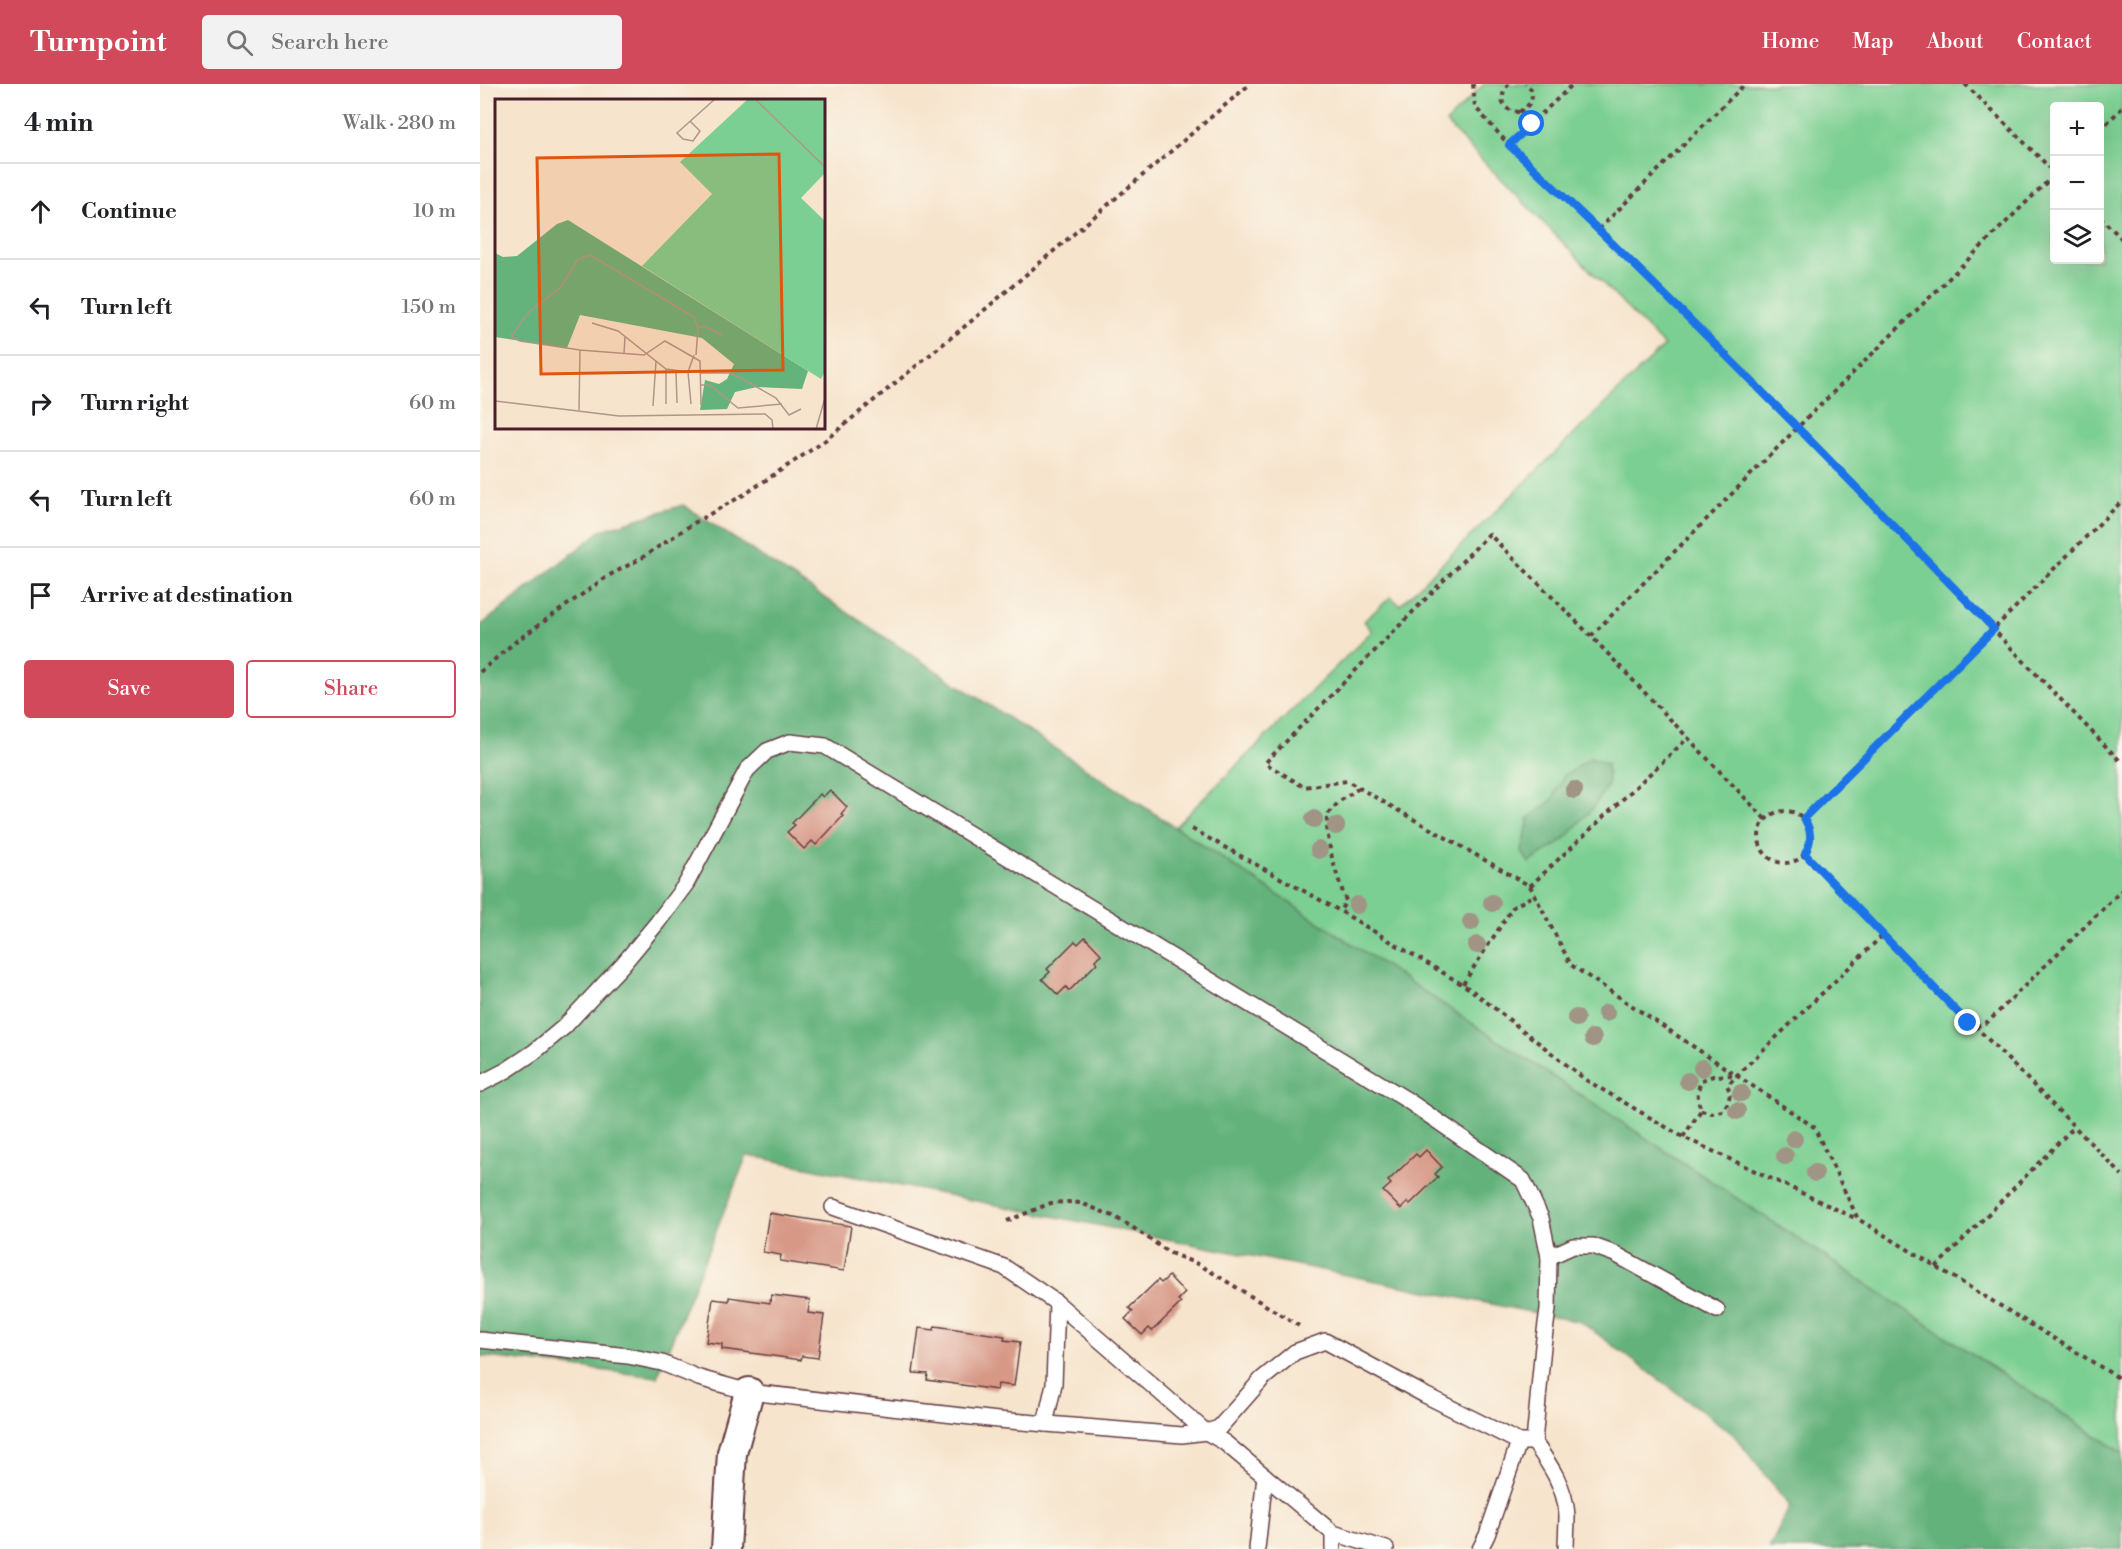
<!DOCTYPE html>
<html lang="en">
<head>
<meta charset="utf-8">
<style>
  :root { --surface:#fff; --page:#f2f2f2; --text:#202124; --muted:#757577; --line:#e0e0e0; --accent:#d1495b }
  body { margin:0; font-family:"Libre Bodoni",serif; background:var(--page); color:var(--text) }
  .controls { position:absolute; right:18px; top:18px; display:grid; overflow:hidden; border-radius:6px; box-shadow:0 6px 24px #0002 }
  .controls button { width:54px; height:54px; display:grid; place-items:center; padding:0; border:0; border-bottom:2px solid var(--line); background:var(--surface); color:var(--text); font:30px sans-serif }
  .stop { position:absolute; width:18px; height:18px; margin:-14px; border:4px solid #1a73e8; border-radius:50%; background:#fff }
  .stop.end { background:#1a73e8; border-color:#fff; box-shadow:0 2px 6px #0008 }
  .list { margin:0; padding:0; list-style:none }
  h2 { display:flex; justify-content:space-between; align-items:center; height:78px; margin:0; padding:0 24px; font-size:26px }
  h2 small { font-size:20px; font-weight:400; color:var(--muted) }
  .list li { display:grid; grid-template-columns:39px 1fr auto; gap:18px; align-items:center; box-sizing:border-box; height:96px; padding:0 24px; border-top:2px solid var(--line) }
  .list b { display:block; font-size:22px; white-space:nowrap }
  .list em { font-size:20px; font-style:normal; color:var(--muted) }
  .actions { display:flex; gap:12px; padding:18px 24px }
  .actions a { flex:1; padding:14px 0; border:2px solid var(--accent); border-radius:6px; text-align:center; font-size:21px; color:var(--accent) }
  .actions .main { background:var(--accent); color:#fff }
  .icon { flex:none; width:33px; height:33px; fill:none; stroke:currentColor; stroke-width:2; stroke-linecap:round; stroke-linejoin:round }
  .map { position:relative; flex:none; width:1642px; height:1465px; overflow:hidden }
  header { display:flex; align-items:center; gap:36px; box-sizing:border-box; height:84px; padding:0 30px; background:var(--accent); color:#fff }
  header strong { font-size:28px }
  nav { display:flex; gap:33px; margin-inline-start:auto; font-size:21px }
  .search { width:420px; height:54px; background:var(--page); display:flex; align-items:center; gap:15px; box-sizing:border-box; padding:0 21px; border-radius:6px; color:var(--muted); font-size:22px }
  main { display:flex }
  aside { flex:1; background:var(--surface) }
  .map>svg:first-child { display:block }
</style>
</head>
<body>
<header>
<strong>Turnpoint</strong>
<div class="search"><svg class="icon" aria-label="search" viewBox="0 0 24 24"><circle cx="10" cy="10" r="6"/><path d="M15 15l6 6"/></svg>Search here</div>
<nav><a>Home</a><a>Map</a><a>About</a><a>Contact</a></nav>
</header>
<main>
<aside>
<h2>4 min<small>Walk · 280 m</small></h2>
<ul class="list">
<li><svg class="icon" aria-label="ahead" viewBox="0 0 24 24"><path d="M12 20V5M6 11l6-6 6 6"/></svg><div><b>Continue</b></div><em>10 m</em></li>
<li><svg class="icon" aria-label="left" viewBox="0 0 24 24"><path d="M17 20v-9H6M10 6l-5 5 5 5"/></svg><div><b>Turn left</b></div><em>150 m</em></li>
<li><svg class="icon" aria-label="right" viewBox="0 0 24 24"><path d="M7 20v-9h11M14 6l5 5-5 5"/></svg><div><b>Turn right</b></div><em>60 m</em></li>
<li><svg class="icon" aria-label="left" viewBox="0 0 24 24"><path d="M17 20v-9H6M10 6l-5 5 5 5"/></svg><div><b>Turn left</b></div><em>60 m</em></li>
<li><svg class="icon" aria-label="arrive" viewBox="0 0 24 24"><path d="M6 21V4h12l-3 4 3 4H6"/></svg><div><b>Arrive at destination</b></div></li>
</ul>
<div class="actions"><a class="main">Save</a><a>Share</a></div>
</aside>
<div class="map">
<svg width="1642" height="1465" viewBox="0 0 1642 1465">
  <rect width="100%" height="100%" fill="#fbf7ec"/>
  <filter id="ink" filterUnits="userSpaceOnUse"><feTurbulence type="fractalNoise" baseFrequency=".0167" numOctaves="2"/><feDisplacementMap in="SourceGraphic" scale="12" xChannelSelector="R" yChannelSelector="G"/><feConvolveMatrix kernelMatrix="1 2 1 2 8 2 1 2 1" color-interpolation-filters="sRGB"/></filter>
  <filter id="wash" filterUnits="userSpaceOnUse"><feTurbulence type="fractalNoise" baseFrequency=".008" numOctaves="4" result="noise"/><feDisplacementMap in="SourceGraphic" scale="24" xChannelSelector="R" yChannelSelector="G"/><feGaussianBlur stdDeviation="1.35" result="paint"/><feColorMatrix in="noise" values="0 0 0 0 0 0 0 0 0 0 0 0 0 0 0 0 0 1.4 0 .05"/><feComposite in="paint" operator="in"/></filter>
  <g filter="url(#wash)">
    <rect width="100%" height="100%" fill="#f6e4cc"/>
    <path fill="#7bcf92" stroke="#62775e" stroke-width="1.5" fill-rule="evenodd" d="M1004,0h638v1369l-947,-626 197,-196 -8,-10 27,-24 9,8 264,-259 -218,-223zM1574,22h46v154h-46z"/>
    <g fill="#64b27c" stroke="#576854" stroke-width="1.5">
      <path d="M203,421l492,322 947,626v96h-353l21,-43 -57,-72 -152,-112 -834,-167 -90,222 -177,-21v-730l122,-96z"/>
      <path d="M1110,674l17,6 1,21 -12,19 -32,36 -35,23 -7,-11 7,-34 23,-18 11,-23z"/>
    </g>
    <g id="blocks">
      <g fill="#d79886">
        <path d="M350,706l17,17 -6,7 2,2 -27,29 -4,-4 -8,8 -17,-17 8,-7 -3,-2 28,-29 3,3z"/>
        <path d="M605,853l16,17 -6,6 2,3 -28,28 -3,-4 -8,8 -16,-16 8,-7 -3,-3 28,-28 3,3z"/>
        <path d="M946,1066l16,17 -7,7 3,3 -28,27 -2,-2 -7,7 -18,-18 8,-7 -3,-3 28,-27 3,3z"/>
        <path d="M289,1129l82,13 -7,45 -64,-10 1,-6 -18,-3z"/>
        <path d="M689,1192l16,17 -7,7 3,3 -29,28 -3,-3 -7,7 -17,-16 8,-8 -4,-3 29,-28 3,3z"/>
        <path d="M291,1211l39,5 -2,13 16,2 -6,43 -16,-2 -1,4 -79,-11v-5l-16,-2 7,-43 16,2v-4l41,6z"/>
        <path d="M455,1242l70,10 -1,4 16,2 -6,44 -16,-2 -1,6 -70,-10 1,-6 -15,-1 6,-45 15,2z"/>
      </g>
    </g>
  </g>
  <g filter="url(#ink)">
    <use href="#blocks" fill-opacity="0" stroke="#643d43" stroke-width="1.5"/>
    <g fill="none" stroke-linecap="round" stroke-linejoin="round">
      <g stroke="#643d43" stroke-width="18">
        <g id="service">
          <path d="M0,1000l27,-14 27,-18 30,-25 59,-63 34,-41 29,-39 61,-114 20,-19 23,-9 35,4 582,354 116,80 18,38 8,39 -1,52 -5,37 -9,96"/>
          <path d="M353,1123l171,60 53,36 149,129 18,10 109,91 53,16"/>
          <path d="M1069,1173l24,-11h20l22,8 102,56"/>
          <path d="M0,1256l148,16 34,7 37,15 50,14 249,28 184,15 24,-3 13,-4 43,-49 33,-27 30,-11 100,54 94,47h15c16,23 31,44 33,73 0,12 -1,23 -1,34"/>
          <path d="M565,1340l9,-40 3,-81"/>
          <path d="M853,1449v16"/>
          <path d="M777,1465l8,-73"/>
          <path d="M1000,1465l7,-14 32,-93"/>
        </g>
      </g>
      <g stroke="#643d43" stroke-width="32">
        <path id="minor" d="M246,1465l6,-96 17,-61"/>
      </g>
      <g stroke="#643d43" stroke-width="4" stroke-dasharray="4.5 4.5" stroke-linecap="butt">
        <path d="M993,0l2,23 34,38 90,84 199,198 324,336"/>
        <path d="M1029,0c-7,7 -11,21 1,26 3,2 7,1 10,3 4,2 8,8 11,11"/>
        <path d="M1485,0l89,88"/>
        <path d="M1039,28c10,-6 15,-11 12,-23l-6,-5"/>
        <path d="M1620,46l22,-22"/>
        <path d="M1029,61l64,-61"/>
        <path d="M1620,133l22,22"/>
        <path d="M1119,145l146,-145"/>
        <path d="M1111,552l207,-209 256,-252"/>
        <path d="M0,588l35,-30 93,-66 32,-17 54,-36 51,-29 78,-52 152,-124 275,-234"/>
        <path d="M879,704l-19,13 -13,14c-1,30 9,58 19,86l-6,10 130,78 116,91 97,57 174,82"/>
        <circle cx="1305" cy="753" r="26"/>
        <path d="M1324,734l318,-317"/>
        <path d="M1285,735l-174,-183 -102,-102 -224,229 39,24 43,-6 183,105 41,79 243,162 44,92 264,161"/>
        <path d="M712,745l148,82"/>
        <path d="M1325,770l163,169c9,4 13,3 22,-3l132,-130"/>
        <path d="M1050,802l158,-148"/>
        <path d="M983,900l50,-77 21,-12"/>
        <path d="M1495,942l147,149"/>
        <path d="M1221,1026l11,3 11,-2c5,-8 10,-17 4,-25l10,-11 146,-140"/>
        <path d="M1203,1053l18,-27c-4,-12 -5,-19 1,-30l11,-4 23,-1"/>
        <path d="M527,1137l44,-18 16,-1 14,1 32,13 19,11 38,26 30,12 101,62"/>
        <path d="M1456,1183l138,-140"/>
      </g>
      <use href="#service" stroke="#fff" stroke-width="15"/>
      <use href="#minor" stroke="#fff" stroke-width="28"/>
    </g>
    <g fill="#a09584">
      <circle cx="1094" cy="706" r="9"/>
      <circle cx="834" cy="735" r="9"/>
      <circle cx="856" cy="742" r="9"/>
      <circle cx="839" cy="766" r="9"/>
      <circle cx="1012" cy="819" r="9"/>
      <circle cx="877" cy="821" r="9"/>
      <circle cx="991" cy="838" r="9"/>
      <circle cx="997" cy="861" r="9"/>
      <circle cx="1126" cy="929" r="9"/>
      <circle cx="1096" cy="934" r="9"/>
      <circle cx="1113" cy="954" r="9"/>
      <circle cx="1222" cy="984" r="9"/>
      <circle cx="1208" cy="997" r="9"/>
      <circle cx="1261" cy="1009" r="9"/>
      <circle cx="1257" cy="1027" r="9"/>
      <circle cx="1314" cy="1055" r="9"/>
      <circle cx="1305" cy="1072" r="9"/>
      <circle cx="1335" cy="1089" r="9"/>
    </g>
  </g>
  <g fill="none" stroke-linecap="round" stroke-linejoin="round" filter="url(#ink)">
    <path stroke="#1a73e8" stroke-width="8" d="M1052,40l-23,21c167,156 326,320 485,484l-190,189c8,14 8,22 1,36l163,169"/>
  </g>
  <g transform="translate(15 15)">
    <rect width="330" height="330" fill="#f6e4cc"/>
    <path d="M253,0h77v74l-24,25 24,23v150l-4,8 -179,-113 70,-72 -32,-32z" fill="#7bcf92"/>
    <path d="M73,121l240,151 -6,18 -45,-2 -22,5 -8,17 -27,1 5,-30 14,4 8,-5 7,-15 -32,-26 -122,-23 -13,33 -72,-11v-84l8,4 14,-1 40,-32z" fill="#64b27c"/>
    <path fill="none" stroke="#b1958c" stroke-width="1.5" d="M260,0l70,68M195,22l10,10 -7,10 -10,-2 -6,-6 38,-34M97,224l26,8 48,38 22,3 6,-17M203,229l6,-2 18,9M129,255l1,-18M201,256l2,-27 -4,-11 -104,-62 -12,4 -17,28 -32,25 -18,24 9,5 60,9 64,5 21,-14 35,20 1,44M181,273l1,31M193,273l3,32M206,274h28l12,5 35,20 13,17 12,-6M206,286h9l28,23 44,-4M0,302l124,15 146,-2 7,6 1,9M171,305v-35M158,307l3,-45M84,311l1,-60M321,330l9,-31"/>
    <path fill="#e0560e" fill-opacity="0.15" stroke="#e0560e" stroke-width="3" d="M284,55l4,216 -242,4 -4,-216z"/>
    <rect width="330" height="330" fill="none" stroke="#4a1f2b" stroke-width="3"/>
  </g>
</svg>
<div class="controls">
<button>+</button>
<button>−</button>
<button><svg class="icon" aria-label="layers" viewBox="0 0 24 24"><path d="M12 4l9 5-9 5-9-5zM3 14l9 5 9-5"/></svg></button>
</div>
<div class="stop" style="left:1052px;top:40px"></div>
<div class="stop end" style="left:1488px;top:939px"></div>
</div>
</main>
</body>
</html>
